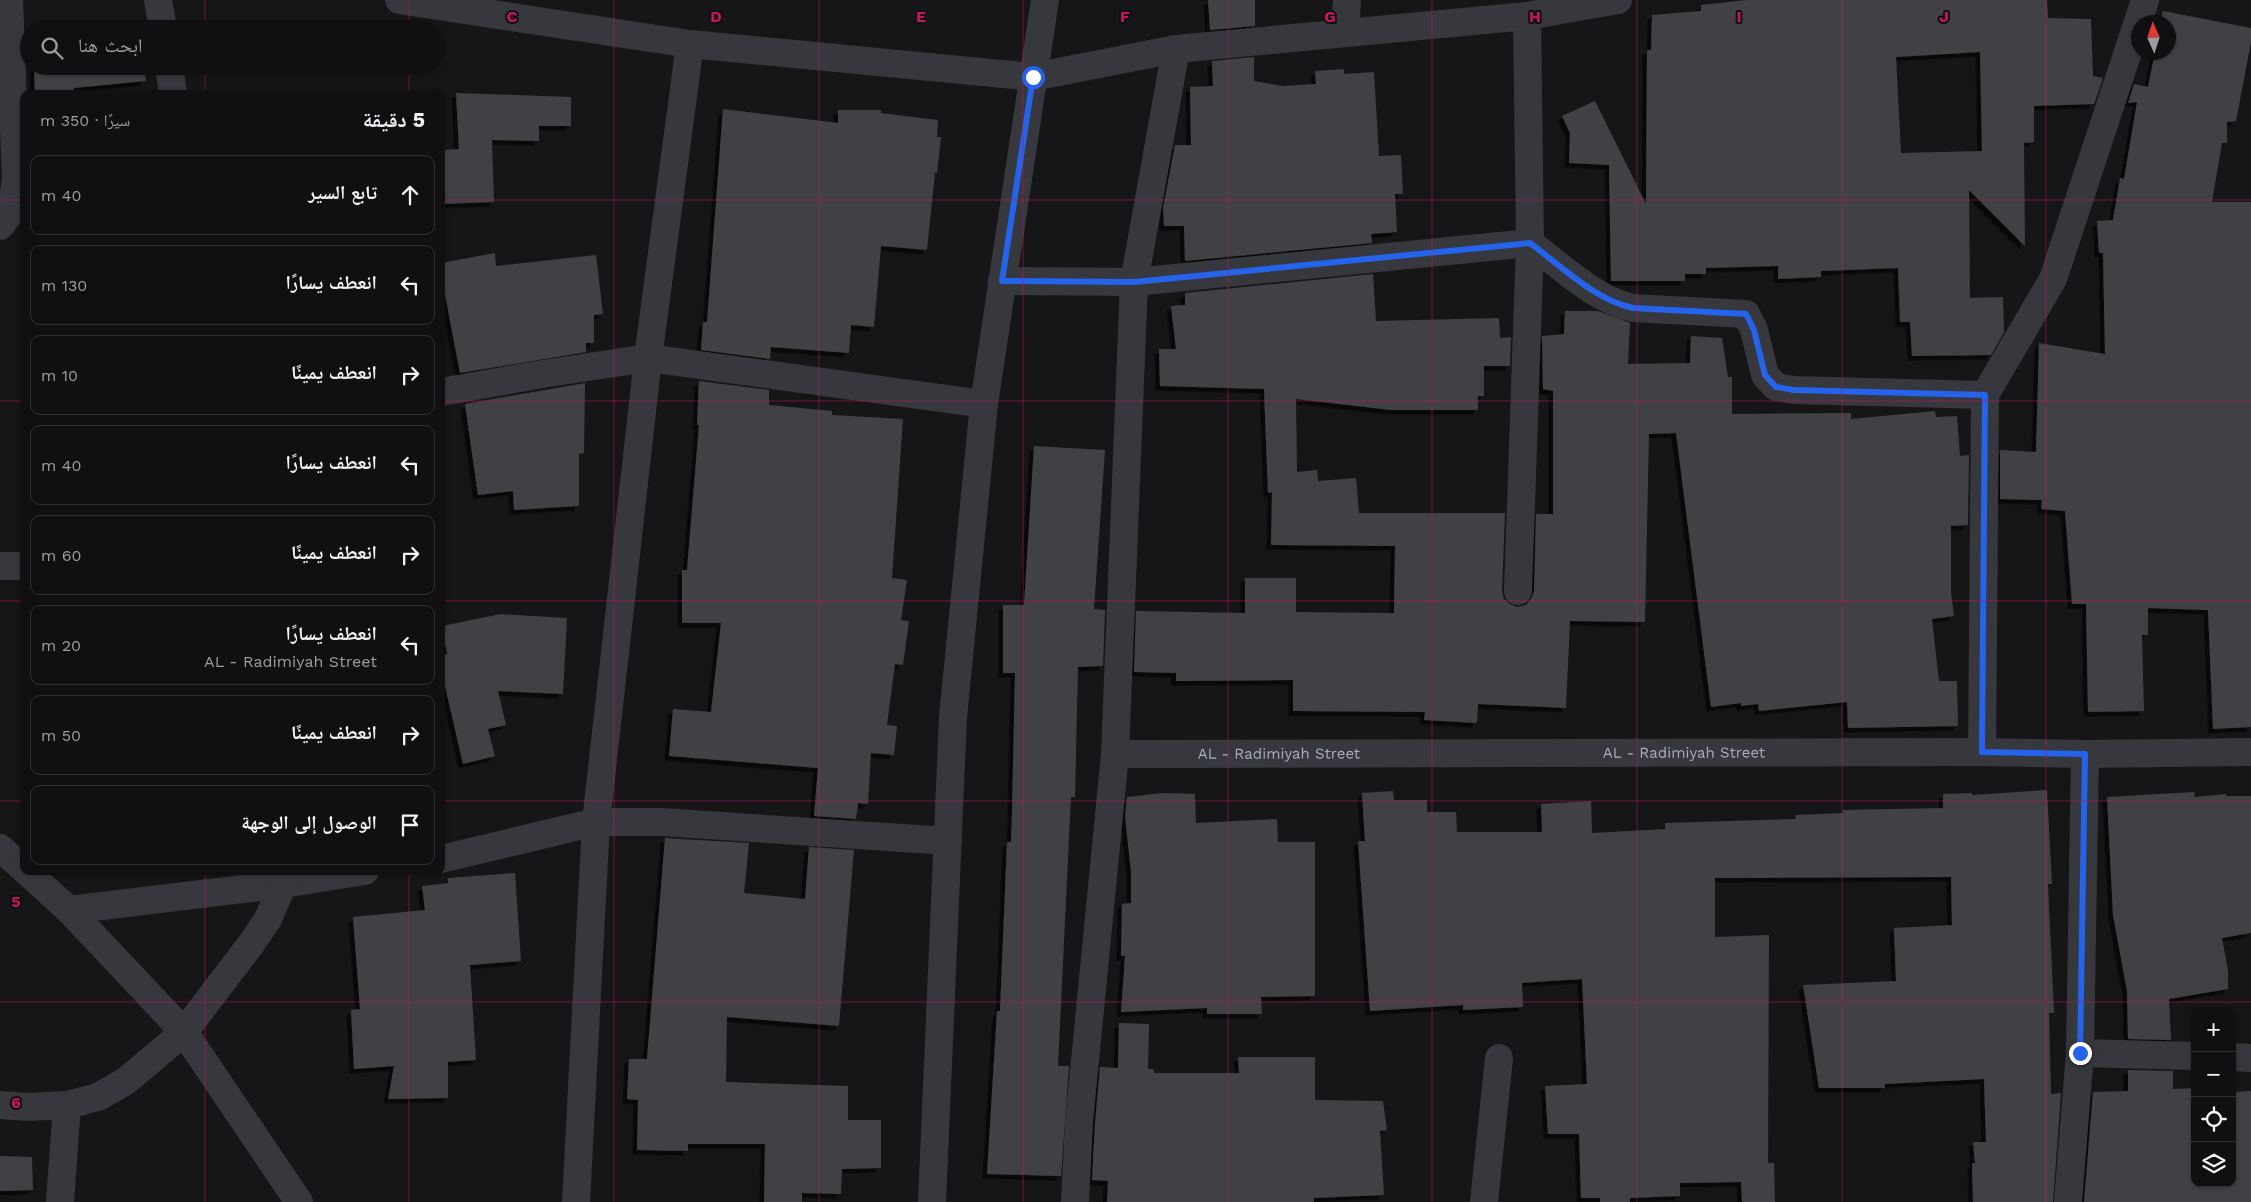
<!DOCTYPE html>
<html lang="ar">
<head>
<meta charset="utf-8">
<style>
  :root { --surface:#101012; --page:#1e1e20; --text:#f1f3f6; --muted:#9c9d9f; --line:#303032 }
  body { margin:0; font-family:"Work Sans","Noto Naskh Arabic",sans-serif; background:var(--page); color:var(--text); direction:rtl }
  .controls { position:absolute; right:15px; bottom:15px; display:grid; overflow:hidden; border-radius:10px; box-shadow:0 1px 4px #0004 }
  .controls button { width:45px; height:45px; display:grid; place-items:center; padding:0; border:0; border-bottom:1px solid var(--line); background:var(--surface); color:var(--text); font:25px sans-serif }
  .compass { position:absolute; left:2131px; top:15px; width:45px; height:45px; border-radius:50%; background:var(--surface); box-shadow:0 1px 4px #0004; rotate:357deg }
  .stop { position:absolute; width:15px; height:15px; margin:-11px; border:4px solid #2563eb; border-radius:50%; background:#fff }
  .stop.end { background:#2563eb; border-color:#fff; box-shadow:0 1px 5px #0008 }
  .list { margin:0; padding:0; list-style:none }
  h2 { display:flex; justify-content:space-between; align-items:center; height:65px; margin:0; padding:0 20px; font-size:21px }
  h2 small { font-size:16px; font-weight:400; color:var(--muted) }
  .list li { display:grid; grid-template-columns:32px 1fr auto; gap:15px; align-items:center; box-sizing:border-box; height:80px; margin:0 10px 10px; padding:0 10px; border:1px solid var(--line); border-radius:10px }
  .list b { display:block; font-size:19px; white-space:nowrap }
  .list p { margin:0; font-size:16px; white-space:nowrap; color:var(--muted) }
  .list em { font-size:16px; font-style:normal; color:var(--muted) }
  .icon { flex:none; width:28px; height:28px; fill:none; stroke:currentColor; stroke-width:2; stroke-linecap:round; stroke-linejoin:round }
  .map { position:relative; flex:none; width:2251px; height:1202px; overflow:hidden; direction:ltr }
  .search { position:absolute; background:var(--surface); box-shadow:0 1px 4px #0004; left:20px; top:20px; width:425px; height:55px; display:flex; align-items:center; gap:12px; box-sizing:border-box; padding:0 18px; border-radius:28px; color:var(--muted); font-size:19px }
  .panel { position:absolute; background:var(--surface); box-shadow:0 1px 4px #0004; left:20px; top:90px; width:425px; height:785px; border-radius:10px; direction:rtl }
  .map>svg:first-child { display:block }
</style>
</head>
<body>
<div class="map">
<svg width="2251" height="1202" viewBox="0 0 2251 1202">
  <defs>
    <filter id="shadow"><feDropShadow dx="-4.5" dy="4.5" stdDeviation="0" flood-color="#0009"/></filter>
  </defs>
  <rect width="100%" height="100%" fill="#161618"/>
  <g fill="#404145" fill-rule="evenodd" filter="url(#shadow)">
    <path d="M1208,0h47v26l-45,4z"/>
    <path d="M1747,0h300l1,18 43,1 2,57 10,2 -9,26 -60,2v36l-10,1 1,103 -56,-56 1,108 33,-1 1,35 -13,23 -79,1 -2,-34h-10l-2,-54 -77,3v6l-43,2v-13l-72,2v6h-21v7h-74l-2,-116 -40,-2 1,-30 -8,-17 33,-15 51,103 1,-154h4l1,-35 49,-4v-6zM1980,52l2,99 -81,2 -5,-96z"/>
    <path d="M2163,11l88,17v14l-15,79 -9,1v21h-5l-10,59h39v525l-38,2 -5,-119 -60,-2v27h-6l2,76 -56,1 -2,-108h-14l-7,-93 -24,-2 1,-9 -42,-1v-49l36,2 3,-109 66,11 -2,-101h-4l-2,-32 16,-1 7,-42 4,1 13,-77 -9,1 6,-19 14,3 7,-35h13v-30h-8z"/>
    <path d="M1254,57v24l28,5 34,-2 -1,-13 29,-2v5l30,-2 5,84 22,-1 2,39h-8l2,38 -26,2 1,9 -187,18 -1,-35h-20l-1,-18 12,-63h16l-1,-58 23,-1 -1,-25z"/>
    <path d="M34,66h110l2,15 -72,7v6h-39z"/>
    <path d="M456,93l115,4v29h-32v15l-47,-1 2,62 -53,2v-54l18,-1z"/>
    <path d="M723,109l115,14v-13h43v3l57,7 -1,17h4l-4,36 -2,-1 -8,78 -46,-4 -7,81 -23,-2 -2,28 -78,-6 -1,12 -69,-9 2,-28h4z"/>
    <path d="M495,253l1,13 100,-11 7,59 -9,1v28h-8v9l-126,21 -19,-99v-11z"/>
    <path d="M1373,274l3,47 123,-3 1,20 11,-1 -1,29h-26v30h-6v14h-87l-95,-11 1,73 20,-2 1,11 38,-3 3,35h146l-3,78 2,8 6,5 7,3 9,-2 5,-6 3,-7 2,-78h17v-123l-10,-2 -1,-53 22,-2 1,-23h33l32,12 -2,41 62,-1 1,-27 31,2 6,39h4v37l119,-1v6l84,-8 1,6 21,-1 3,40 9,-1 -1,70 -17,1v66l3,24 -22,3 7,62h18l1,45 -110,2 -1,-26 -88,9 -1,-7 -17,2v-3l-30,4 -35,-274 -27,1 -4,188 -75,-1 -4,87 -88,-4 -1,19 -53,-3 1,-8 -132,-1v-31l-117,1v-8l-42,-1 2,-61 109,2v-35h51v34l98,1 1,-67 -124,-1 1,-53 -4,1 -4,-104 -104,-3 -1,-37h17l-5,-43 14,-1v-12z"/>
    <path d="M699,381l70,9v15l63,6v4l71,4 -11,159 15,2 -6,40 8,1 -6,44 -8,-1 -8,61 10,1 -3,29 -23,-2 -3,51 -10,-1 -2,16 -42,-3 4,-48 -149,-12 4,-47 38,3 10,-89h-39v-53h5l12,-145h-2z"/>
    <path d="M585,383l-1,70 -5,1v52l-65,4 -1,-19 -35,4 -13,-91z"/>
    <path d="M1034,446l71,4 -11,159 11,1 -2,56 -25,1 -3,130h-4l-13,269h11l-8,110 -74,-2 10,-163h3l7,-169h4l1,-29 3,-140h-12v-68h21z"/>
    <path d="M501,614l66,4 -4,76 -65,-3 8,34 -18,4 7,27 -32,8 -22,-95v-14l6,-1 -5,-28z"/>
    <path d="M2047,790l5,94h-4l6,129h-5l2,81 10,-1 -8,109h-80l-1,-39h3l-2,-21h13l-2,-63 -99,5v4h-66l-16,-103 93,-4 -2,-53 58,-3 -1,-48 -236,1v59l54,-2 -1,228h6l1,39h-33l-1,-20 -61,1v13l-50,2v4h-30v-4h-19l-2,-64h-31l-3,-48 42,-2 -5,-105 -60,4 1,24 -60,3v-5l-93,6 -12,-170h7l-3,-48 31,-2 1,9h33v12h29l1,20h85l-1,-28 50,-3 1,32 73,-4v-6l131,-4 -1,-4 48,-2v-3l100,-2v-14l29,-1v2z"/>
    <path d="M2194,792l1,5 31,-3v2h25v137l-29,5 6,32v19l-59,10 2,41 -43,-1 -1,-48 -14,-76 -6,-118z"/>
    <path d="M1163,793l32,1 1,29 81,-4 1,23h37v154l-54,1 1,17h-55v-6l-86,4 4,-56h-4l1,-52 9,-1v-31l-6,-56 2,-19z"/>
    <path d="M665,838l84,5 -5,50 61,6 4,-52 45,3 -15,176 -112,-9 -1,65 122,4v34h33v48l-39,1 -1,25 -39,-1v9h-38l1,-58h-77v7l-51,-1 1,-50 -11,-1 2,-40h18z"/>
    <path d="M515,873l6,88 -51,4 6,95 -28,2v36l-60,1 6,-33 -40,3 -3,-59 9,-1 -7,-92 72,-7 -3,-24 26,-3v-5z"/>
    <path d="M1119,1023l30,1 -1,45h6v4h85l-1,-16h77v43l68,1 4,29 -7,1 4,64 -70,3v4h-207l1,-21 -16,-1 3,-57 5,-56 18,1z"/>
    <path d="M2128,1070l45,1v18l22,-1v95h37v-91l19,-1v111h-167l9,-110 35,-1z"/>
    <path d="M0,1156l32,1 1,33 -33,1z"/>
  </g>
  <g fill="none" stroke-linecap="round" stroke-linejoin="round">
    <g stroke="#37383d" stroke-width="28">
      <path d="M158,0l5,29"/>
      <path d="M399,0l291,44 343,33 143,-28 351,-33 91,-16"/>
      <path d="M1345,33l2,-33"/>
      <path d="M169,66l4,28"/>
      <path d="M0,226c13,-13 13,-29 16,-47l-7,-179"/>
      <path d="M1002,281l132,1 396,-39c31,23 65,57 103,65l113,6 8,16 11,45 11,12 18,3 191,5"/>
      <path d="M441,392l101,-18 106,-16 336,46"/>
      <path d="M0,566h24"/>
      <path d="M1518,591l12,-348 -3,-227"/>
      <path d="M1982,752l3,-357 68,-116 92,-279"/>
      <path id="s1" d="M1115,754l867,-2 103,2 166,-2"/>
      <path d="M0,848l24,21"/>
      <path d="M441,859l155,-37h65l287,19"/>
      <path d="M26,871l43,39 115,122 115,170"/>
      <path d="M69,910l214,-26 82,-13"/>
      <path d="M2080,1053l115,3"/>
      <path d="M2232,1057l19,1"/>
      <path d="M0,1105l28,2 39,-2 31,-8 28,-16 58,-49 67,-88 17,-25 15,-35 1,-13"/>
      <path d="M60,1202l7,-97"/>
      <path d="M576,1202l20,-380 52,-464 42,-314"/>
      <path d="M932,1202l21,-485 31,-313 61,-404"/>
      <path d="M1075,1202l4,-80 36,-368 19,-472 42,-233"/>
      <path d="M1484,1202l15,-144"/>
      <path d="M2068,1202l12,-149 5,-299"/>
    </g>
  </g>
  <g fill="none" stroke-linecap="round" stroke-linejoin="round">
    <path stroke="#2563eb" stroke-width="6" d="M1033,77l-31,204 132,1 396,-39c31,23 65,57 103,65l113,6 8,16 11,45 11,12 18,3 191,5 -3,357 103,2 -5,299"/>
  </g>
  <path fill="none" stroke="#c2185b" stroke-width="1" stroke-opacity="0.55" d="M205,0v29M409,0v29M614,0v1202M819,0v1202M1023,0v1202M1228,0v1202M1432,0v1202M1637,0v1202M1842,0v1202M2046,0v1202M205,66v28M409,66v28M0,200h24M441,200h1810M0,401h24M441,401h1810M0,601h24M441,601h1810M0,801h24M441,801h1810M205,871v331M409,871v331M0,1002h2251"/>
  <g text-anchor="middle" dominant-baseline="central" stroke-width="4" stroke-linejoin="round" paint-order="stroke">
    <g font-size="15" fill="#a8adb8" stroke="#111113">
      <text stroke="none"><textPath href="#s1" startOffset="569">AL - Radimiyah Street</textPath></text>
      <text stroke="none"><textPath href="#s1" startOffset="164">AL - Radimiyah Street</textPath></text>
    </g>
  </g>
  <g font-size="16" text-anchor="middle" font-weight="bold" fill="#c2185b" stroke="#111113" stroke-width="4" stroke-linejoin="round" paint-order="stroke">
    <text x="512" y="22">C</text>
    <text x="716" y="22">D</text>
    <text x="921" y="22">E</text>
    <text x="1125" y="22">F</text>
    <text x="1330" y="22">G</text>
    <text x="1535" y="22">H</text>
    <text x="1739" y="22">I</text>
    <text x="1944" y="22">J</text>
    <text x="16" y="907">5</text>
    <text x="16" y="1108">6</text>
  </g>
</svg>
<div class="controls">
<button>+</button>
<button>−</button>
<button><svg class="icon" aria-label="locate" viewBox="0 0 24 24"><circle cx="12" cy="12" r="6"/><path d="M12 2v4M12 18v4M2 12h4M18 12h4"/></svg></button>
<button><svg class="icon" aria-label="layers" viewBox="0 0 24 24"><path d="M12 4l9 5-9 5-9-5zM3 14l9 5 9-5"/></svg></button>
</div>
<svg class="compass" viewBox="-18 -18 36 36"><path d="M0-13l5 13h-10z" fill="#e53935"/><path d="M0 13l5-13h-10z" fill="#9c9d9f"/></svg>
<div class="stop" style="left:1033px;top:77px"></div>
<div class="stop end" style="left:2080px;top:1053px"></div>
<div class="search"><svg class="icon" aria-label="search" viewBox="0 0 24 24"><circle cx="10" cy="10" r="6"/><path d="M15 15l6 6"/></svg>ابحث هنا</div>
<section class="panel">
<h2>5 دقيقة<small>سيرًا · 350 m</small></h2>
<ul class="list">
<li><svg class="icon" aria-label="ahead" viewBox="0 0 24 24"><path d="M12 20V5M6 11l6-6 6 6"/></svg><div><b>تابع السير</b></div><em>40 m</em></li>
<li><svg class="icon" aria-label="left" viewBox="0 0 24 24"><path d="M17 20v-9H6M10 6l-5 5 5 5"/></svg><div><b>انعطف يسارًا</b></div><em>130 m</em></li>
<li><svg class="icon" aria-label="right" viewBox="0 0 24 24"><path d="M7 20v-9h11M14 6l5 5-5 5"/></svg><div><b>انعطف يمينًا</b></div><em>10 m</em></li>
<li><svg class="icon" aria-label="left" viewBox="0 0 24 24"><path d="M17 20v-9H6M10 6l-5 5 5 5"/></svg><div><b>انعطف يسارًا</b></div><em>40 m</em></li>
<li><svg class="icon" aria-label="right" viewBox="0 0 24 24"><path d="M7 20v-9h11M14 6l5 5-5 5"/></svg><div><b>انعطف يمينًا</b></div><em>60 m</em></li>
<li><svg class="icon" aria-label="left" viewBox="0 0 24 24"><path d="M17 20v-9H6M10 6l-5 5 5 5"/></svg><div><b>انعطف يسارًا</b><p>AL - Radimiyah Street</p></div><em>20 m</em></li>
<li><svg class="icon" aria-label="right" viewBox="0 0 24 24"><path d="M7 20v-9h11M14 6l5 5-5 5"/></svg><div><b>انعطف يمينًا</b></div><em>50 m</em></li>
<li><svg class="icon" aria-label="arrive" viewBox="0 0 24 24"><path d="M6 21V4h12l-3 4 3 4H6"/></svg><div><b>الوصول إلى الوجهة</b></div></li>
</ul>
</section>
</div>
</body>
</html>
